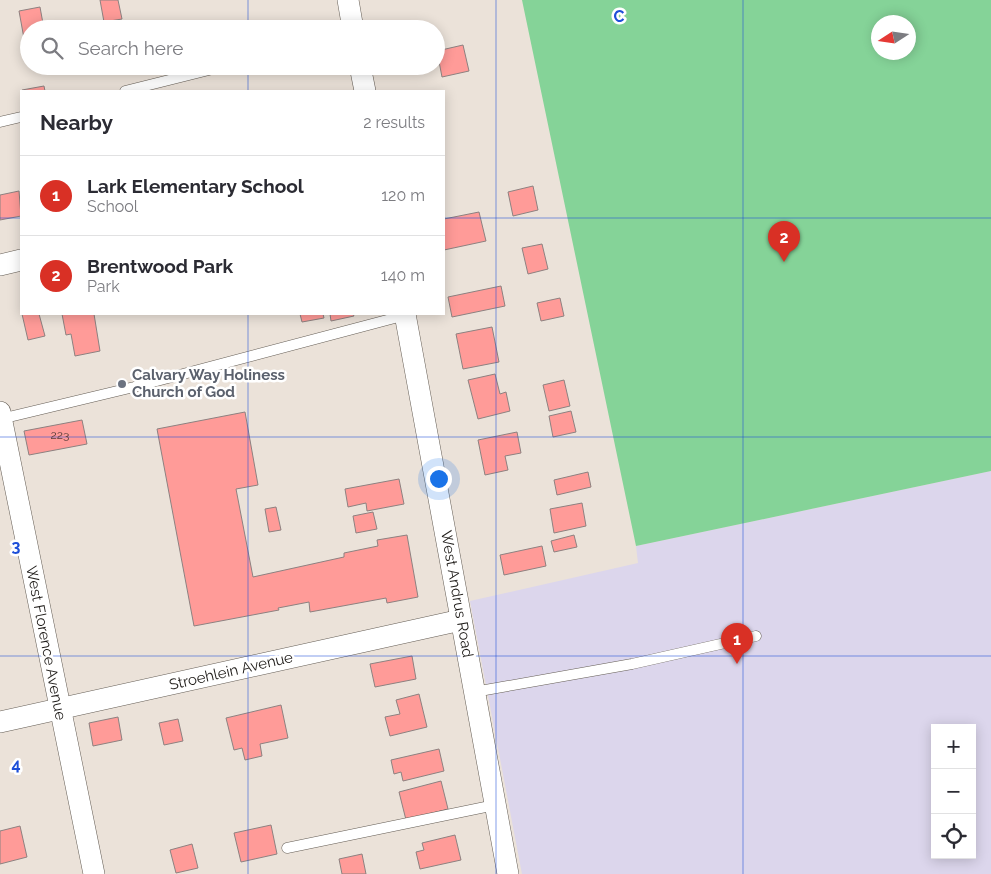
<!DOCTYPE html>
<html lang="en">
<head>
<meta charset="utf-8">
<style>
  :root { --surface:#fff; --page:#f7f7f7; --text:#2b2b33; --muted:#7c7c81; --line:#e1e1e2; --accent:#d93025 }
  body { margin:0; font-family:Raleway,sans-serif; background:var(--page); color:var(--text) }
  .controls { position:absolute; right:15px; bottom:15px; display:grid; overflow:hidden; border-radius:0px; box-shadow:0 2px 12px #0003 }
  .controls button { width:45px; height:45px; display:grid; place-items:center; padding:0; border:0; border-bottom:1px solid var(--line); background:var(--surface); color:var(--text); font:25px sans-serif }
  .compass { position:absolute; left:871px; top:15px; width:45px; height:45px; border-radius:50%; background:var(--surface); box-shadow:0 2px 12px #0003; rotate:258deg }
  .you { position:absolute; left:438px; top:478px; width:18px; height:18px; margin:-12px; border:4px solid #fff; border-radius:50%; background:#1a73e8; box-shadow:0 0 0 8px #1a73e833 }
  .badge { display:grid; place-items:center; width:32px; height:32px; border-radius:50%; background:var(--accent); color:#fff; font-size:16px; font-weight:700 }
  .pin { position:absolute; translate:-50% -41px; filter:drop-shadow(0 1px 2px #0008) }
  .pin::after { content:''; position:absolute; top:26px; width:18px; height:15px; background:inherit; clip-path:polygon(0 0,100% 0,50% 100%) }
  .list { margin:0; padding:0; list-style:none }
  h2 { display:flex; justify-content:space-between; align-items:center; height:65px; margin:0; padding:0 20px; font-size:21px }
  h2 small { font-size:16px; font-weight:400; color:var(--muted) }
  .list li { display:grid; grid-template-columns:32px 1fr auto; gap:15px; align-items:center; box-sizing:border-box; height:80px; padding:0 20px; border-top:1px solid var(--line) }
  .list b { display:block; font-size:19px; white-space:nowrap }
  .list p { margin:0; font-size:16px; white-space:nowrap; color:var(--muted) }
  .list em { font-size:16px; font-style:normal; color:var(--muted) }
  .icon { flex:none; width:28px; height:28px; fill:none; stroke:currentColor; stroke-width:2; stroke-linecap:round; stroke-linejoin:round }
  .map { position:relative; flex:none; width:991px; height:874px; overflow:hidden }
  .search { position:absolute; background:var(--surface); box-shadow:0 2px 12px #0003; left:20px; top:20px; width:425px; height:55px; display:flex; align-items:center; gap:12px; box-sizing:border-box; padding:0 18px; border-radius:28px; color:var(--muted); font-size:19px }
  .panel { position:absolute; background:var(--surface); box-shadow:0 2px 12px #0003; left:20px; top:90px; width:425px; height:225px; border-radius:0px }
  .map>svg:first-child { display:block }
</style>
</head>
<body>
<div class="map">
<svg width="991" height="874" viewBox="0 0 991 874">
  <rect width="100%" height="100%" fill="#ebe2d9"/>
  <path fill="#dcd6ec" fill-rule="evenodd" d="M991,471v403h-469l-52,-273 168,-38 -2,-17zM935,728h37v127h-37z"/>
  <path fill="#85d398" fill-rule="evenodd" d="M522,0h469v471l-355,75zM878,22h30v30h-30z"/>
  <g fill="#ff9b98" stroke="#8d8180">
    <path d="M100,0h18l4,19 -18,3z"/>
    <path d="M40,7l4,22h-15v26h-2l-8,-44z"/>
    <path d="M141,25v4h-16v-1z"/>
    <path d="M463,45l6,26 -27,6 -5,-26z"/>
    <path d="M44,86l1,5h-23v-1z"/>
    <path d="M533,186l5,24 -25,6 -5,-24z"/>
    <path d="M19,191l2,25 -21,4v-25z"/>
    <path d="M479,212l7,29 -42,9v-31z"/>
    <path d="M542,244l6,25 -20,5 -6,-26z"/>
    <path d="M501,286l4,20 -53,11 -4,-20z"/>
    <path d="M560,298l4,18 -23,5 -4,-18z"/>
    <path d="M22,314h17l6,22 -17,4z"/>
    <path d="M62,314h32l6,37 -25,5 -4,-22 -5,1z"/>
    <path d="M300,314h23l1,4 -22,4z"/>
    <path d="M330,314h23l1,2 -23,5z"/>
    <path d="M492,327l7,35 -36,7 -7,-35z"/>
    <path d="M495,374l5,20 6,-2 4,19 -32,8 -10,-39z"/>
    <path d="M564,380l6,26 -21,5 -6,-26z"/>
    <path d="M571,411l5,21 -23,5 -4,-21z"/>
    <path d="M245,412l13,73 -22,4 17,88 91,-20v-4l34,-7 -1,-6 30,-5 11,62 -31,6 -1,-5 -76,14 -1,-10 -31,6 1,2 -85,16 -37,-197z"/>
    <path d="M82,420l5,24 -58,11 -5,-24z"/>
    <path d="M517,432l4,21 -16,3 3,14 -23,5 -7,-35z"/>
    <path d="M588,472l3,15 -34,8 -3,-15z"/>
    <path d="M399,479l5,25 -37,7 -1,-8 -18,4 -3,-18z"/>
    <path d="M582,503l4,23 -32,7 -4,-24z"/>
    <path d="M276,507l5,23 -12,2 -4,-23z"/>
    <path d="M373,512l4,17 -21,4 -3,-17z"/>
    <path d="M574,535l3,12 -23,5 -3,-11z"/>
    <path d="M542,546l4,20 -42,9 -4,-20z"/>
    <path d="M412,656l4,23 -41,8 -5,-23z"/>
    <path d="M419,694l8,33 -37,9 -5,-19 15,-3 -4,-14z"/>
    <path d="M281,705l7,33 -28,6 2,12 -17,4 -3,-12 -8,2 -8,-32z"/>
    <path d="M118,717l4,23 -29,6 -4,-23z"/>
    <path d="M178,719l5,22 -19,4 -5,-22z"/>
    <path d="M439,749l5,22 -41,10 -2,-9 -7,2 -3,-14z"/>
    <path d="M441,781l7,28 -42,11 -7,-28z"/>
    <path d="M271,825l6,29 -36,8 -7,-29z"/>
    <path d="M20,826l7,31 -27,7v-33z"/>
    <path d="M455,835l6,25 -41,9 -4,-17 8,-2 -2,-7z"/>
    <path d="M192,844l6,24 -22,5 -6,-23z"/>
    <path d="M362,854l4,20h-24l-3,-15z"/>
  </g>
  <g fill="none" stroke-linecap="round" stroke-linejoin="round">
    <g stroke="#645d55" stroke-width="11">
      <g id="lane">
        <path d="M125,91l100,-25"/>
        <path d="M0,122l21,-5"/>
        <path d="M1,419l133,-32 272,-72"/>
        <path d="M474,692l158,-28 124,-28"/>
        <path d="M287,848l208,-43"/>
      </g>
    </g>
    <g stroke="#645d55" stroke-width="22">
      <g id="street">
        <path d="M348,0l5,29"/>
        <path d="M360,66l5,25"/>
        <path d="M0,265l21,-5"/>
        <path d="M405,314l103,560"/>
        <path d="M0,412l94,462"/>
        <path d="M0,722l461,-102"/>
      </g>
    </g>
    <use href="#lane" stroke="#fff" stroke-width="10"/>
    <use href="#street" stroke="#fff" stroke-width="21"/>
  </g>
  <path fill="none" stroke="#1d4ed8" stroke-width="1" stroke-opacity="0.55" d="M248,0v29M496,0v874M743,0v874M248,66v25M0,218h21M444,218h547M248,314v560M0,437h991M0,656h991"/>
  <circle fill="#6b7280" stroke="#fff" stroke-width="2" cx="122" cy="384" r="5"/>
  <g text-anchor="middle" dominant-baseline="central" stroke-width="5" stroke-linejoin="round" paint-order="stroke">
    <g font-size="12" fill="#573c39">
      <text x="60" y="435">223</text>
    </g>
    <g font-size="15" font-weight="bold" fill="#5b616d" stroke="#fff" text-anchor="start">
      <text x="132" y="375">Calvary Way Holiness<tspan x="132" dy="17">Church of God</tspan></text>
    </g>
    <g font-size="15" fill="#1f1c19" stroke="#fff">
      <text transform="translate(457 594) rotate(80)">West Andrus Road</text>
      <text transform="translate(46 643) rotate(79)">West Florence Avenue</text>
      <text transform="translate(231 671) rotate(-13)">Stroehlein Avenue</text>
    </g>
  </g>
  <g font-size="16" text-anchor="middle" font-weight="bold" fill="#1d4ed8" stroke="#fff" stroke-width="5" stroke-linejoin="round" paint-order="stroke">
    <text x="619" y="22">C</text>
    <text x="16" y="552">3</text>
    <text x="16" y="770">4</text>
  </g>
</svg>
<div class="controls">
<button>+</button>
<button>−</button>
<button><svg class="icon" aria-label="locate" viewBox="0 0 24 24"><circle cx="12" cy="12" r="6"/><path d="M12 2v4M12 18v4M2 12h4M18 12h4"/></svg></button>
</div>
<svg class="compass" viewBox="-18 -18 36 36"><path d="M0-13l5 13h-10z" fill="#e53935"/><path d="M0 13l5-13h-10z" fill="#7c7c81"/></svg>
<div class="you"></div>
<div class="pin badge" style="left:737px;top:664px">1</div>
<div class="pin badge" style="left:784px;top:262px">2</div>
<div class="search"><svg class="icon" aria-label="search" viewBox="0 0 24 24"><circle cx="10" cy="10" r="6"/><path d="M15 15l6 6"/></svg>Search here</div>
<section class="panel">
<h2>Nearby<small>2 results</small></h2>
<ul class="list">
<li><span class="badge">1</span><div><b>Lark Elementary School</b><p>School</p></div><em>120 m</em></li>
<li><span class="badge">2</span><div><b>Brentwood Park</b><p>Park</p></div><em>140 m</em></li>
</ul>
</section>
</div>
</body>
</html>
